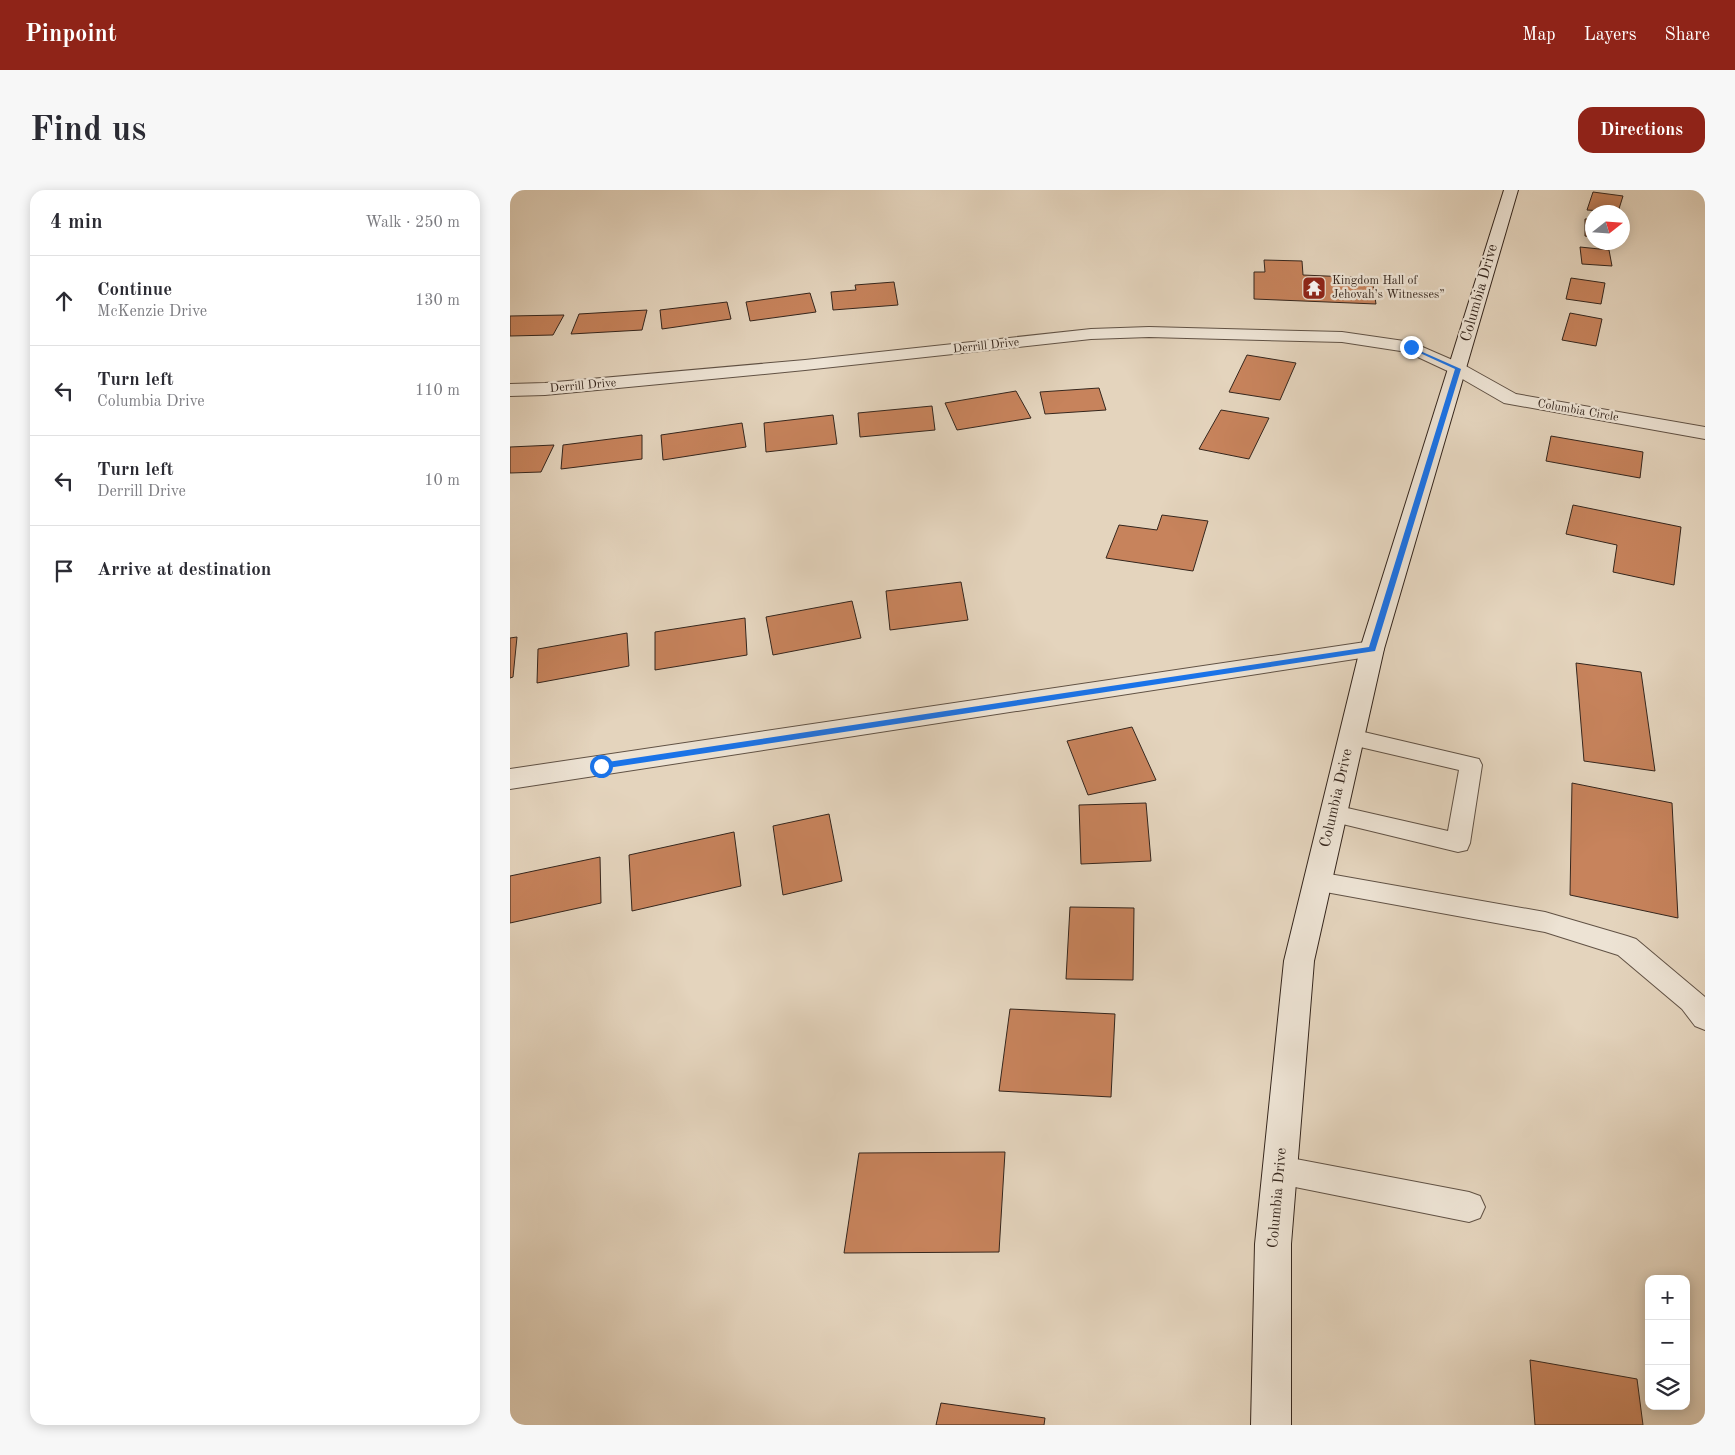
<!DOCTYPE html>
<html lang="en">
<head>
<meta charset="utf-8">
<style>
  :root { --surface:#fff; --page:#f7f7f7; --text:#2b2b33; --muted:#7c7c81; --line:#e1e1e2; --accent:#8f2418 }
  body { margin:0; font-family:"Old Standard TT",serif; background:var(--page); color:var(--text) }
  .controls { position:absolute; right:15px; bottom:15px; display:grid; overflow:hidden; border-radius:10px; box-shadow:0 2px 12px #0003 }
  .controls button { width:45px; height:45px; display:grid; place-items:center; padding:0; border:0; border-bottom:1px solid var(--line); background:var(--surface); color:var(--text); font:25px sans-serif }
  .compass { position:absolute; left:1075px; top:15px; width:45px; height:45px; border-radius:50%; background:var(--surface); box-shadow:0 2px 12px #0003; rotate:73deg }
  .stop { position:absolute; width:15px; height:15px; margin:-11px; border:4px solid #1a73e8; border-radius:50%; background:#fff }
  .stop.end { background:#1a73e8; border-color:#fff; box-shadow:0 1px 5px #0008 }
  .list { margin:0; padding:0; list-style:none }
  h2 { display:flex; justify-content:space-between; align-items:center; height:65px; margin:0; padding:0 20px; font-size:21px }
  h2 small { font-size:16px; font-weight:400; color:var(--muted) }
  .list li { display:grid; grid-template-columns:32px 1fr auto; gap:15px; align-items:center; box-sizing:border-box; height:90px; padding:0 20px; border-top:1px solid var(--line) }
  .list b { display:block; font-size:19px; white-space:nowrap }
  .list p { margin:0; font-size:16px; white-space:nowrap; color:var(--muted) }
  .list em { font-size:16px; font-style:normal; color:var(--muted) }
  .icon { flex:none; width:28px; height:28px; fill:none; stroke:currentColor; stroke-width:2; stroke-linecap:round; stroke-linejoin:round }
  .map { position:relative; flex:none; width:1195px; height:1235px; overflow:hidden; border-radius:15px }
  header { display:flex; align-items:center; gap:30px; box-sizing:border-box; height:70px; padding:0 25px; background:var(--accent); color:#fff }
  header strong { font-size:24px }
  nav { display:flex; gap:28px; margin-inline-start:auto; font-size:18px }
  .intro { display:flex; align-items:center; justify-content:space-between; box-sizing:border-box; height:120px; padding:0 30px }
  h1 { margin:0; font-size:35px }
  .button { padding:12px 22px; border-radius:15px; background:var(--accent); color:#fff; font-size:18px; font-weight:700 }
  main { display:flex; gap:30px; padding:0 30px }
  aside { flex:1; background:var(--surface); border-radius:15px; box-shadow:0 2px 12px #0003 }
  .map>svg:first-child { display:block }
</style>
</head>
<body>
<header>
<strong>Pinpoint</strong>
<nav><a>Map</a><a>Layers</a><a>Share</a></nav>
</header>
<div class="intro"><h1>Find us</h1><a class="button">Directions</a></div>
<main>
<aside>
<h2>4 min<small>Walk · 250 m</small></h2>
<ul class="list">
<li><svg class="icon" aria-label="ahead" viewBox="0 0 24 24"><path d="M12 20V5M6 11l6-6 6 6"/></svg><div><b>Continue</b><p>McKenzie Drive</p></div><em>130 m</em></li>
<li><svg class="icon" aria-label="left" viewBox="0 0 24 24"><path d="M17 20v-9H6M10 6l-5 5 5 5"/></svg><div><b>Turn left</b><p>Columbia Drive</p></div><em>110 m</em></li>
<li><svg class="icon" aria-label="left" viewBox="0 0 24 24"><path d="M17 20v-9H6M10 6l-5 5 5 5"/></svg><div><b>Turn left</b><p>Derrill Drive</p></div><em>10 m</em></li>
<li><svg class="icon" aria-label="arrive" viewBox="0 0 24 24"><path d="M6 21V4h12l-3 4 3 4H6"/></svg><div><b>Arrive at destination</b></div></li>
</ul>
</aside>
<div class="map">
<svg width="1195" height="1235" viewBox="0 0 1195 1235">
  <rect width="100%" height="100%" fill="#e4d4bd"/>
  <filter id="stains"><feTurbulence type="fractalNoise" baseFrequency=".004" numOctaves="4"/><feColorMatrix values="0 0 0 0 .2 0 0 0 0 .09 0 0 0 0 .02 0 0 0 .5 -.17"/></filter>
  <radialGradient id="worn" r=".72"><stop offset=".6" stop-color="#630" stop-opacity="0"/><stop offset="1" stop-color="#630" stop-opacity=".3"/></radialGradient>
  <g fill="#c7835c" stroke="#35261d">
    <path d="M1083,2l30,4 -5,16 -31,-2z"/>
    <path d="M1075,29h7v18l-7,-1z"/>
    <path d="M1070,57l29,3 3,16 -30,-2z"/>
    <path d="M754,70l38,1 1,14 69,3 4,26 -122,-5v-27h11z"/>
    <path d="M1061,88l34,5 -4,21 -35,-5z"/>
    <path d="M384,92l4,23 -65,5 -2,-18 25,-2 -1,-5z"/>
    <path d="M300,103l6,19 -66,9 -4,-19z"/>
    <path d="M217,112l4,17 -69,10 -2,-19z"/>
    <path d="M137,120l-5,20 -71,4 8,-20z"/>
    <path d="M1060,123l32,6 -6,27 -34,-6z"/>
    <path d="M54,125l-11,20 -43,1v-20z"/>
    <path d="M737,165l49,8 -16,37 -51,-8z"/>
    <path d="M589,198l7,22 -61,4 -5,-22z"/>
    <path d="M506,201l15,27 -74,12 -12,-27z"/>
    <path d="M422,216l3,24 -75,7 -2,-24z"/>
    <path d="M711,220l48,8 -20,41 -50,-10z"/>
    <path d="M323,225l4,29 -71,8 -2,-29z"/>
    <path d="M232,233l4,24 -83,13 -2,-25z"/>
    <path d="M132,245v24l-81,10 2,-24z"/>
    <path d="M1041,246l92,16 -3,26 -94,-17z"/>
    <path d="M44,255l-13,27 -31,1v-26z"/>
    <path d="M1063,315l108,22 -7,58 -61,-13 4,-27 -51,-11z"/>
    <path d="M652,325l46,6 -15,50 -87,-13 13,-33 38,5z"/>
    <path d="M451,392l7,38 -78,10 -4,-39z"/>
    <path d="M342,411l9,37 -88,17 -7,-38z"/>
    <path d="M235,428l2,37 -92,15v-38z"/>
    <path d="M117,443l2,33 -92,17 1,-34z"/>
    <path d="M7,447l-4,40 -3,1v-40z"/>
    <path d="M1066,473l65,9 14,99 -71,-10z"/>
    <path d="M622,537l24,53 -68,15 -21,-54z"/>
    <path d="M1062,593l100,20 6,115 -108,-23z"/>
    <path d="M636,613l5,58 -70,3 -2,-59z"/>
    <path d="M319,624l13,67 -59,14 -10,-69z"/>
    <path d="M224,642l7,54 -109,25 -3,-56z"/>
    <path d="M90,667l1,46 -91,20v-47z"/>
    <path d="M560,717l64,1 -1,72 -67,-1z"/>
    <path d="M500,819l105,5 -4,83 -112,-6z"/>
    <path d="M495,962l-6,100 -155,1 15,-100z"/>
    <path d="M1020,1170l107,19 6,46h-108z"/>
    <path d="M431,1213l104,15 -1,7h-108z"/>
  </g>
  <g fill="none" stroke-linecap="round" stroke-linejoin="round">
    <g stroke="#615245" stroke-width="2">
      <g id="lane">
        <path d="M841,539l128,30 3,6 -12,78 -3,7 -9,2 -132,-32 -4,-6 4,-6 8,-3 114,26 11,-61 -116,-27 -3,-6 3,-6z"/>
        <path d="M808,682l227,40 82,24 9,3 69,58v33l-10,-4 -13,-17 -64,-54 -73,-23 -236,-43 -4,-7 4,-7z"/>
        <path d="M770,966l189,36 11,4 5,11 -5,11 -11,4 -189,-38 -11,-4 -4,-10 4,-10z"/>
      </g>
    </g>
    <g stroke="#615245" stroke-width="2">
      <g id="street">
        <path d="M639,137l193,5 69,10 53,23 52,29 189,33v12l-201,-36 -52,-30 -45,-21 -65,-10 -193,-5 -58,2 -286,31 -260,25 -35,1v-12l35,-1 260,-23 286,-31z"/>
        <path d="M862,451l9,2 3,6 -3,6 -871,134v-20z"/>
      </g>
    </g>
    <g stroke="#35261d" stroke-width="2">
      <path id="secondary" d="M994,0h14l-134,459 -70,312 -23,283v181h-40l4,-181 29,-283 76,-312z"/>
    </g>
    <use href="#lane" fill="#ede3d4" fill-rule="evenodd"/>
    <use href="#street" fill="#ede3d4" fill-rule="evenodd"/>
    <use href="#secondary" fill="#ede3d4" fill-rule="evenodd"/>
  </g>
  <path fill="#1a73e8" d="M899,156l52,23 -86,282 -774,118 -4,-3 4,-3 768,-116 86,-278 -46,-21z"/>
  <defs>
    <g id="temple-square" transform="scale(1.25)"><rect x="-9" y="-9" width="18" height="18" rx="4" fill="#8f2418" stroke="#ede3d4"/><path d="M0-6L5-2H3V0L6.5 2.5H4V6H1.5V3h-3V6H-4V2.5H-6.5L-3 0V-2H-5Z" fill="#fff"/></g>
  </defs>
  <g fill-rule="evenodd">
    <use href="#temple-square" x="804" y="98"/>
  </g>
  <g text-anchor="middle" dominant-baseline="central" stroke-width="4.5" stroke-linejoin="round" paint-order="stroke">
    <g font-size="12" fill="#35261d" stroke="#ede3d4" text-anchor="start">
      <text x="822" y="91">Kingdom Hall of<tspan x="822" dy="14">Jehovah’s Witnesses”</tspan></text>
    </g>
    <g font-size="12" fill="#35261d" stroke="#ede3d4">
      <text transform="translate(476 156) rotate(-6)">Derrill Drive</text>
      <text transform="translate(73 196) rotate(-5)">Derrill Drive</text>
      <text transform="translate(1068 221) rotate(10)">Columbia Circle</text>
    </g>
    <g font-size="15" fill="#35261d" stroke="#ede3d4">
      <text transform="translate(970 103) rotate(-74)">Columbia Drive</text>
      <text transform="translate(827 608) rotate(-77)">Columbia Drive</text>
      <text transform="translate(768 1008) rotate(-85)">Columbia Drive</text>
    </g>
  </g>
  <rect width="100%" height="100%" filter="url(#stains)"/>
  <rect width="100%" height="100%" fill="url(#worn)"/>
</svg>
<div class="controls">
<button>+</button>
<button>−</button>
<button><svg class="icon" aria-label="layers" viewBox="0 0 24 24"><path d="M12 4l9 5-9 5-9-5zM3 14l9 5 9-5"/></svg></button>
</div>
<svg class="compass" viewBox="-18 -18 36 36"><path d="M0-13l5 13h-10z" fill="#e53935"/><path d="M0 13l5-13h-10z" fill="#7c7c81"/></svg>
<div class="stop" style="left:91px;top:576px"></div>
<div class="stop end" style="left:901px;top:157px"></div>
</div>
</main>
</body>
</html>
